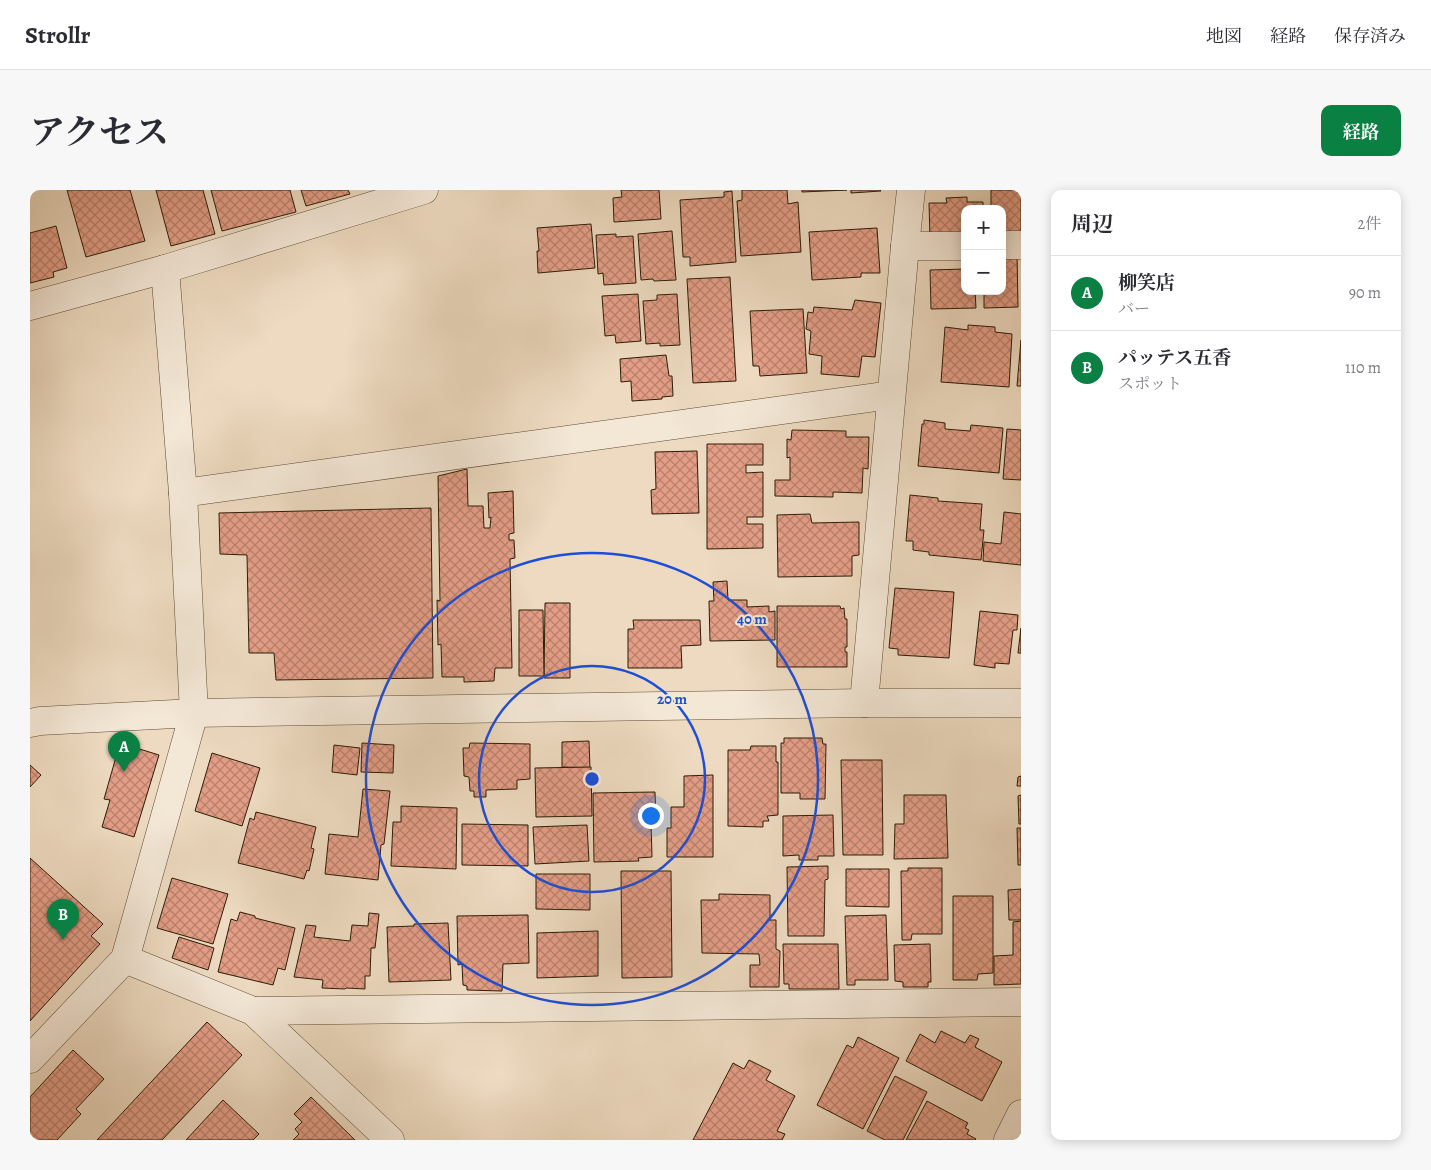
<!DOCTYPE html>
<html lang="ja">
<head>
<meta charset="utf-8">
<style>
  :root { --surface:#fff; --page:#f7f7f7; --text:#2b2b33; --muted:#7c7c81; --line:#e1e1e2; --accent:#0b8043 }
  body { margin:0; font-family:Alegreya,"Noto Serif JP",serif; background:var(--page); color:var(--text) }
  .controls { position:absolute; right:15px; top:15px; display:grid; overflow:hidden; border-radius:10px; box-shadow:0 2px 12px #0003 }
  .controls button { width:45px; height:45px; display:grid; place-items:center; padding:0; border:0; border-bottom:1px solid var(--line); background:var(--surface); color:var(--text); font:25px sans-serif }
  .you { position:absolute; left:620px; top:625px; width:18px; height:18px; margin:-12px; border:4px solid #fff; border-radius:50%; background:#1a73e8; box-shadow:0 0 0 8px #1a73e833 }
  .badge { display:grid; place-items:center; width:32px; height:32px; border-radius:50%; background:var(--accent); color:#fff; font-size:16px; font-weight:700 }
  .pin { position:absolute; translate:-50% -41px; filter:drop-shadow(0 1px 2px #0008) }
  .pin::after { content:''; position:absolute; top:26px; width:18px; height:15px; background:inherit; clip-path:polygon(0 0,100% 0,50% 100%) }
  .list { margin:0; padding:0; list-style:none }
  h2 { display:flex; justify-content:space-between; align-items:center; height:65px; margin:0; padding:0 20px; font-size:21px }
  h2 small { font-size:16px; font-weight:400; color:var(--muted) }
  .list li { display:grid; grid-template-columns:32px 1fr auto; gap:15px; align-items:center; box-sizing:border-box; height:75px; padding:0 20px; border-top:1px solid var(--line) }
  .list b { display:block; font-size:19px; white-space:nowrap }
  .list p { margin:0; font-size:16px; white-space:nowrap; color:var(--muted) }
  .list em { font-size:16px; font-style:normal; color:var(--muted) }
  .map { position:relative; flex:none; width:991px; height:950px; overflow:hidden; border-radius:10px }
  header { display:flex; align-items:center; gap:30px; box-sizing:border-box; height:70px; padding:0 25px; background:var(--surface); border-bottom:1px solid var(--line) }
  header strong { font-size:24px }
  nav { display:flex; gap:28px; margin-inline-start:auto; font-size:18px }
  .intro { display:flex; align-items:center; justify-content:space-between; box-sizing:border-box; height:120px; padding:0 30px }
  h1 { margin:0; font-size:35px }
  .button { padding:12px 22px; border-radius:10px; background:var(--accent); color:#fff; font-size:18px; font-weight:700 }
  main { display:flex; gap:30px; padding:0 30px }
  aside { flex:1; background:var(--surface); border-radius:10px; box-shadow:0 2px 12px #0003 }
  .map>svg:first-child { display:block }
</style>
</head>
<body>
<header>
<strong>Strollr</strong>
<nav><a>地図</a><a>経路</a><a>保存済み</a></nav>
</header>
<div class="intro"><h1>アクセス</h1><a class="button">経路</a></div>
<main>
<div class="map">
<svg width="991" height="950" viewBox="0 0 991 950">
  <defs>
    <pattern id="building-cross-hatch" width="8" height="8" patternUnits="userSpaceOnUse" patternTransform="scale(1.25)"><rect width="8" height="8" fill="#e49e87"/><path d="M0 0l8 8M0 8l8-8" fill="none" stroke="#b9806c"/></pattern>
  </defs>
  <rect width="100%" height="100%" fill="#eddac0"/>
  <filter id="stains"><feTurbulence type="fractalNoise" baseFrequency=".004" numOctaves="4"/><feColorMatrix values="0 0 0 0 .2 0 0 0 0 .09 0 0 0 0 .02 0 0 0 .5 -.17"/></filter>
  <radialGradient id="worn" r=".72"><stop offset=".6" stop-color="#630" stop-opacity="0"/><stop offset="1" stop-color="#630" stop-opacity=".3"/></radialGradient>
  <g fill="url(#building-cross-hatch)" stroke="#2d1c06">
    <path d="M37,0h63l15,51 -59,16z"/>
    <path d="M126,0h47l12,44 -44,12z"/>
    <path d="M181,0h79l6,22 -74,19z"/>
    <path d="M271,0h47l2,4 -44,12z"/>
    <path d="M591,0h38l2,29 -47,3 -1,-24 9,-1z"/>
    <path d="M712,0h45l1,14 10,-2 3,50 -60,4 -4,-55 5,-1z"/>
    <path d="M772,0h45l-45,2z"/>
    <path d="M821,0h29l1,1 -30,2z"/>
    <path d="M961,0h30v45h-19v-26h-11z"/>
    <path d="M702,1l4,71 -46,4v-9h-7l-3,-57 44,-3v-5z"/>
    <path d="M937,7v5h16v7h-18v28l-35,1 -1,-35h18l-1,-5z"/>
    <path d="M561,34l4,44 -57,5 -1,-22h2l-2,-23z"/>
    <path d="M26,36l11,42 -14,4 1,5 -24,6v-50z"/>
    <path d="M847,38l3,45h-19v4l-49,3 -3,-48z"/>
    <path d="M642,41l4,49 -22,1 -1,-2 -12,1 -3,-46z"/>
    <path d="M586,44v3l17,-1 3,47 -32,2 -1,-12 -5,1 -2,-39z"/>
    <path d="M972,63h15l1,54 -34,1v-17h18z"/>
    <path d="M935,79v22h10l1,17 -45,1 -1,-39z"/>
    <path d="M700,87l6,104 -43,2 -6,-104z"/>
    <path d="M608,104l3,47 -25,2 -1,-8 -10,1 -3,-40z"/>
    <path d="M647,104l3,51 -20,1v-3l-14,1 -3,-43 14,-1v-5z"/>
    <path d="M825,110l26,3 -6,54 -13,-1 -3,21 -38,-3 1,-18 -13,-2 2,-23 -5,-2 2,-17 5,1 1,-6 38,3z"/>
    <path d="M773,119l4,64 -47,3 -1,-10h-6l-3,-55z"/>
    <path d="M938,135l27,2v5l17,2 -3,53 -68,-5 4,-55 23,3z"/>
    <path d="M991,150v46h-4z"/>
    <path d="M636,165l3,21h3l1,20 -11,1v2l-30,2 -1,-20 -10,1 -1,-23z"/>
    <path d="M894,230l21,3v6l25,2 1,-6 32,3 -4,45 -81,-7 4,-42h2z"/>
    <path d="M977,239l14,1v50l-18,-1z"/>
    <path d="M762,240l54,1v6h23l-1,32 -5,-1 -1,25 -29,-1v5l-58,-1v-16h15v-23l-3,1v-19l4,1z"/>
    <path d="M677,254h56v21h-17v8l17,-1v45h-16v7h16v24l-56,1z"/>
    <path d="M667,261l2,62 -47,1 -1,-24 5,-1 -1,-37z"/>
    <path d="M437,279l1,37h15l1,22h6l1,-11 -2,1 -1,-25 25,-2 1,42 -5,1v6h5l1,18 -5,1 2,109h-17l-1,13 -30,1v-5h-22l-1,-33 -3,1 -1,-45 3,1 -2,-125z"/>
    <path d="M880,305l28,3v3l44,3 -2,26h4l-3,30 -52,-5v-3l-16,-2v-9h-7z"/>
    <path d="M401,318l2,170 -157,2 -2,-27h-25l-2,-98 -27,-1 -1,-41z"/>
    <path d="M974,322l17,2v51l-38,-4 1,-19 17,2z"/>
    <path d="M780,324l2,9 47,-1v33l-7,1v20l-74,1 -1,-62z"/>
    <path d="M697,391l1,19h19v7l22,-1v6l6,-1v29l-65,1 -1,-40h5l-1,-19z"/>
    <path d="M865,398l59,4 -5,66 -51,-3v-6l-9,-1z"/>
    <path d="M515,413h25v75h-26z"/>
    <path d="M747,416h63l1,3 3,-1 1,11h2v28h-2v5h2v15h-70z"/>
    <path d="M489,420h24l1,66h-25z"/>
    <path d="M950,421l38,4 -1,15h-4l-4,34 -14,-1v5l-21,-3z"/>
    <path d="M603,430h67l1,25 -20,1 1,22h-54v-39h6z"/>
    <path d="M991,438v25h-3z"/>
    <path d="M754,548h38l1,6h3l-1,55h-25v-6h-19v-50h3z"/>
    <path d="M559,551l1,27 -28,-1v-25z"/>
    <path d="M90,553l39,12 -25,82 -32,-10 8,-27 -6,-1z"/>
    <path d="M332,553l32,2 -1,28 -32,-1z"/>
    <path d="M440,553l60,1v35l-13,1v9l-31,1v7h-12v-6h-4l-1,-14 -5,-1 -1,-28h6z"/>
    <path d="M304,555l26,3 -3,27 -25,-3z"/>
    <path d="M721,556h25v16h2v53l-11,1 2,5h-6v6l-35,-1v-76h22z"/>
    <path d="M182,563l48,15 -18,58 -47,-15z"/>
    <path d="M811,570h41l1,95h-40z"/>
    <path d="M0,575l11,10 -11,12z"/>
    <path d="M561,577l1,49 -56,1 -1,-49z"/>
    <path d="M683,585v82h-46v-29h4v-21h13v-31z"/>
    <path d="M991,586v10h-4l1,-9z"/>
    <path d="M333,599l27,2 -6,53 -3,1 -3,35 -53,-6 4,-40 29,3z"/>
    <path d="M625,602l1,30 -5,1 1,34 -14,1 1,3 -45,1 -1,-69z"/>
    <path d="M874,605h42l2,63 -54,1 1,-35h9z"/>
    <path d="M991,605v29h-2l-1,-28z"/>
    <path d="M371,616l56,2 -1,61 -65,-3 2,-44h8z"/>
    <path d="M226,622l60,15 -5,21 3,1 -5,22 -2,-1 -3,9 -66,-16 12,-45 4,2z"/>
    <path d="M803,625l1,41h-16v4h-19v-5l-16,1v-40z"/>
    <path d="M432,634l66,1v41l-66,-1z"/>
    <path d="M557,635l2,36 -54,3 -2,-37z"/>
    <path d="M987,638h4v37h-3z"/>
    <path d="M0,668l73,66 -12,12 9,8 -70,77z"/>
    <path d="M798,676v13l-3,1 -1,56h-36l-1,-69z"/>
    <path d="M878,678h34v66h-30l-1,6h-9l-1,-69h7z"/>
    <path d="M816,679h43v38l-43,-1z"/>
    <path d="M591,681h50l1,106 -50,1z"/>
    <path d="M506,684h54v36l-54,-1z"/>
    <path d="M142,688l56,16 -15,50 -56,-16z"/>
    <path d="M991,699v31h-12l-1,-30z"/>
    <path d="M689,704l51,1v25h6v29l4,2 -1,36h-29v-22h10l-1,-11 -57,-1 -1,-53h18z"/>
    <path d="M923,706h40v77l-15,1 -1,6h-24z"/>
    <path d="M210,722l15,4v2l40,10 -10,42 -7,-2 -5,17 -55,-13 13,-53 6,2z"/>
    <path d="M339,723l10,1 -4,34h-4l-1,28h-5v13l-19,-1 -1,1 -23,-1 1,-8 -29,-3 12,-52 10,1 -2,11 36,4 2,-16 16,1z"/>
    <path d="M498,725l1,48 -26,1 -1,27 -35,-1v-4l-4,-1 -1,-21 -4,1 -1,-49z"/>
    <path d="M856,725l2,65h-33v5h-8l-2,-69z"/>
    <path d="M991,731v63l-27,1v-29l19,-1v-33z"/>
    <path d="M418,733l3,57 -62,2 -2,-55 27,-1v-2z"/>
    <path d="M568,741v45l-61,2v-45z"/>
    <path d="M149,747l35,11 -6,22 -36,-12z"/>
    <path d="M753,754h55l1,45h-50v-5h-5z"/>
    <path d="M900,754l1,38h-3v5h-25v-5l-8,-1 -1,-36z"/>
    <path d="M177,832l35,33 -80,85h-65z"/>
    <path d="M911,841l24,12 5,-8 9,4 -4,8 27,15 -20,39 -76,-40 14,-27 15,9z"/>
    <path d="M828,847l41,21 -36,71 -46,-24 30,-60 6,3z"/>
    <path d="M43,860l31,29 -28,30 5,5 -24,26h-27v-43z"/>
    <path d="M719,870l22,11 -5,9 29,16 -18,35 8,3 -3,6h-89l40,-77 11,6z"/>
    <path d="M865,886l32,16 -24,48h-18l-18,-9z"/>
    <path d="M281,907l44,43h-62l6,-6 -4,-5 7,-7 -8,-8z"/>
    <path d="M193,910l36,34 -6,6h-67z"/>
    <path d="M897,911l41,22 -3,5 4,2 -2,4 9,5 -1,1h-69z"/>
  </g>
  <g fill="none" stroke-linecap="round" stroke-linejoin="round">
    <g stroke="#5d4c34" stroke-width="29">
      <g id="minor">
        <path d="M972,55h19"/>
        <path d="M875,56h60"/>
        <path d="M135,79l18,224 11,220 -69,246 128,52 137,129"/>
        <path d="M0,116l135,-37 259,-79"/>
        <path d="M153,303l708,-98"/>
        <path d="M834,513l41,-457 6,-56"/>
        <path d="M0,533l10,-2 154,-8 670,-10h157"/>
        <path d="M223,821l768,-9"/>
        <path d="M0,869l95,-100"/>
        <path d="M978,950l13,-26"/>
      </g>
    </g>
    <use href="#minor" stroke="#f3e7d6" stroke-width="28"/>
  </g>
  <g fill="none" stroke="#1d4ed8" stroke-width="2.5">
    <circle cx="562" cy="589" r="113"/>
    <circle cx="562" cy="589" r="226"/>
  </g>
  <circle cx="562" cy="589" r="8" fill="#1d4ed8" stroke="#f3e7d6" stroke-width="2.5"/>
  <g font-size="15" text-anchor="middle" font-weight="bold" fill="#1d4ed8" stroke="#f3e7d6" stroke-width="4" stroke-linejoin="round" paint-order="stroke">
    <text x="722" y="434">40 m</text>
    <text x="642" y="514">20 m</text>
  </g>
  <rect width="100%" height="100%" filter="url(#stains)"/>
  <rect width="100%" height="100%" fill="url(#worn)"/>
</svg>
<div class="controls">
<button>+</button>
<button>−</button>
</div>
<div class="you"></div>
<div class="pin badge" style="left:94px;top:582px">A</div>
<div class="pin badge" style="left:33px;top:750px">B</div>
</div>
<aside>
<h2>周辺<small>2件</small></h2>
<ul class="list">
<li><span class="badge">A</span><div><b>柳笑店</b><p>バー</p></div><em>90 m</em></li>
<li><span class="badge">B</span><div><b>パッテス五香</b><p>スポット</p></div><em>110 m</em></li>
</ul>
</aside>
</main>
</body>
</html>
